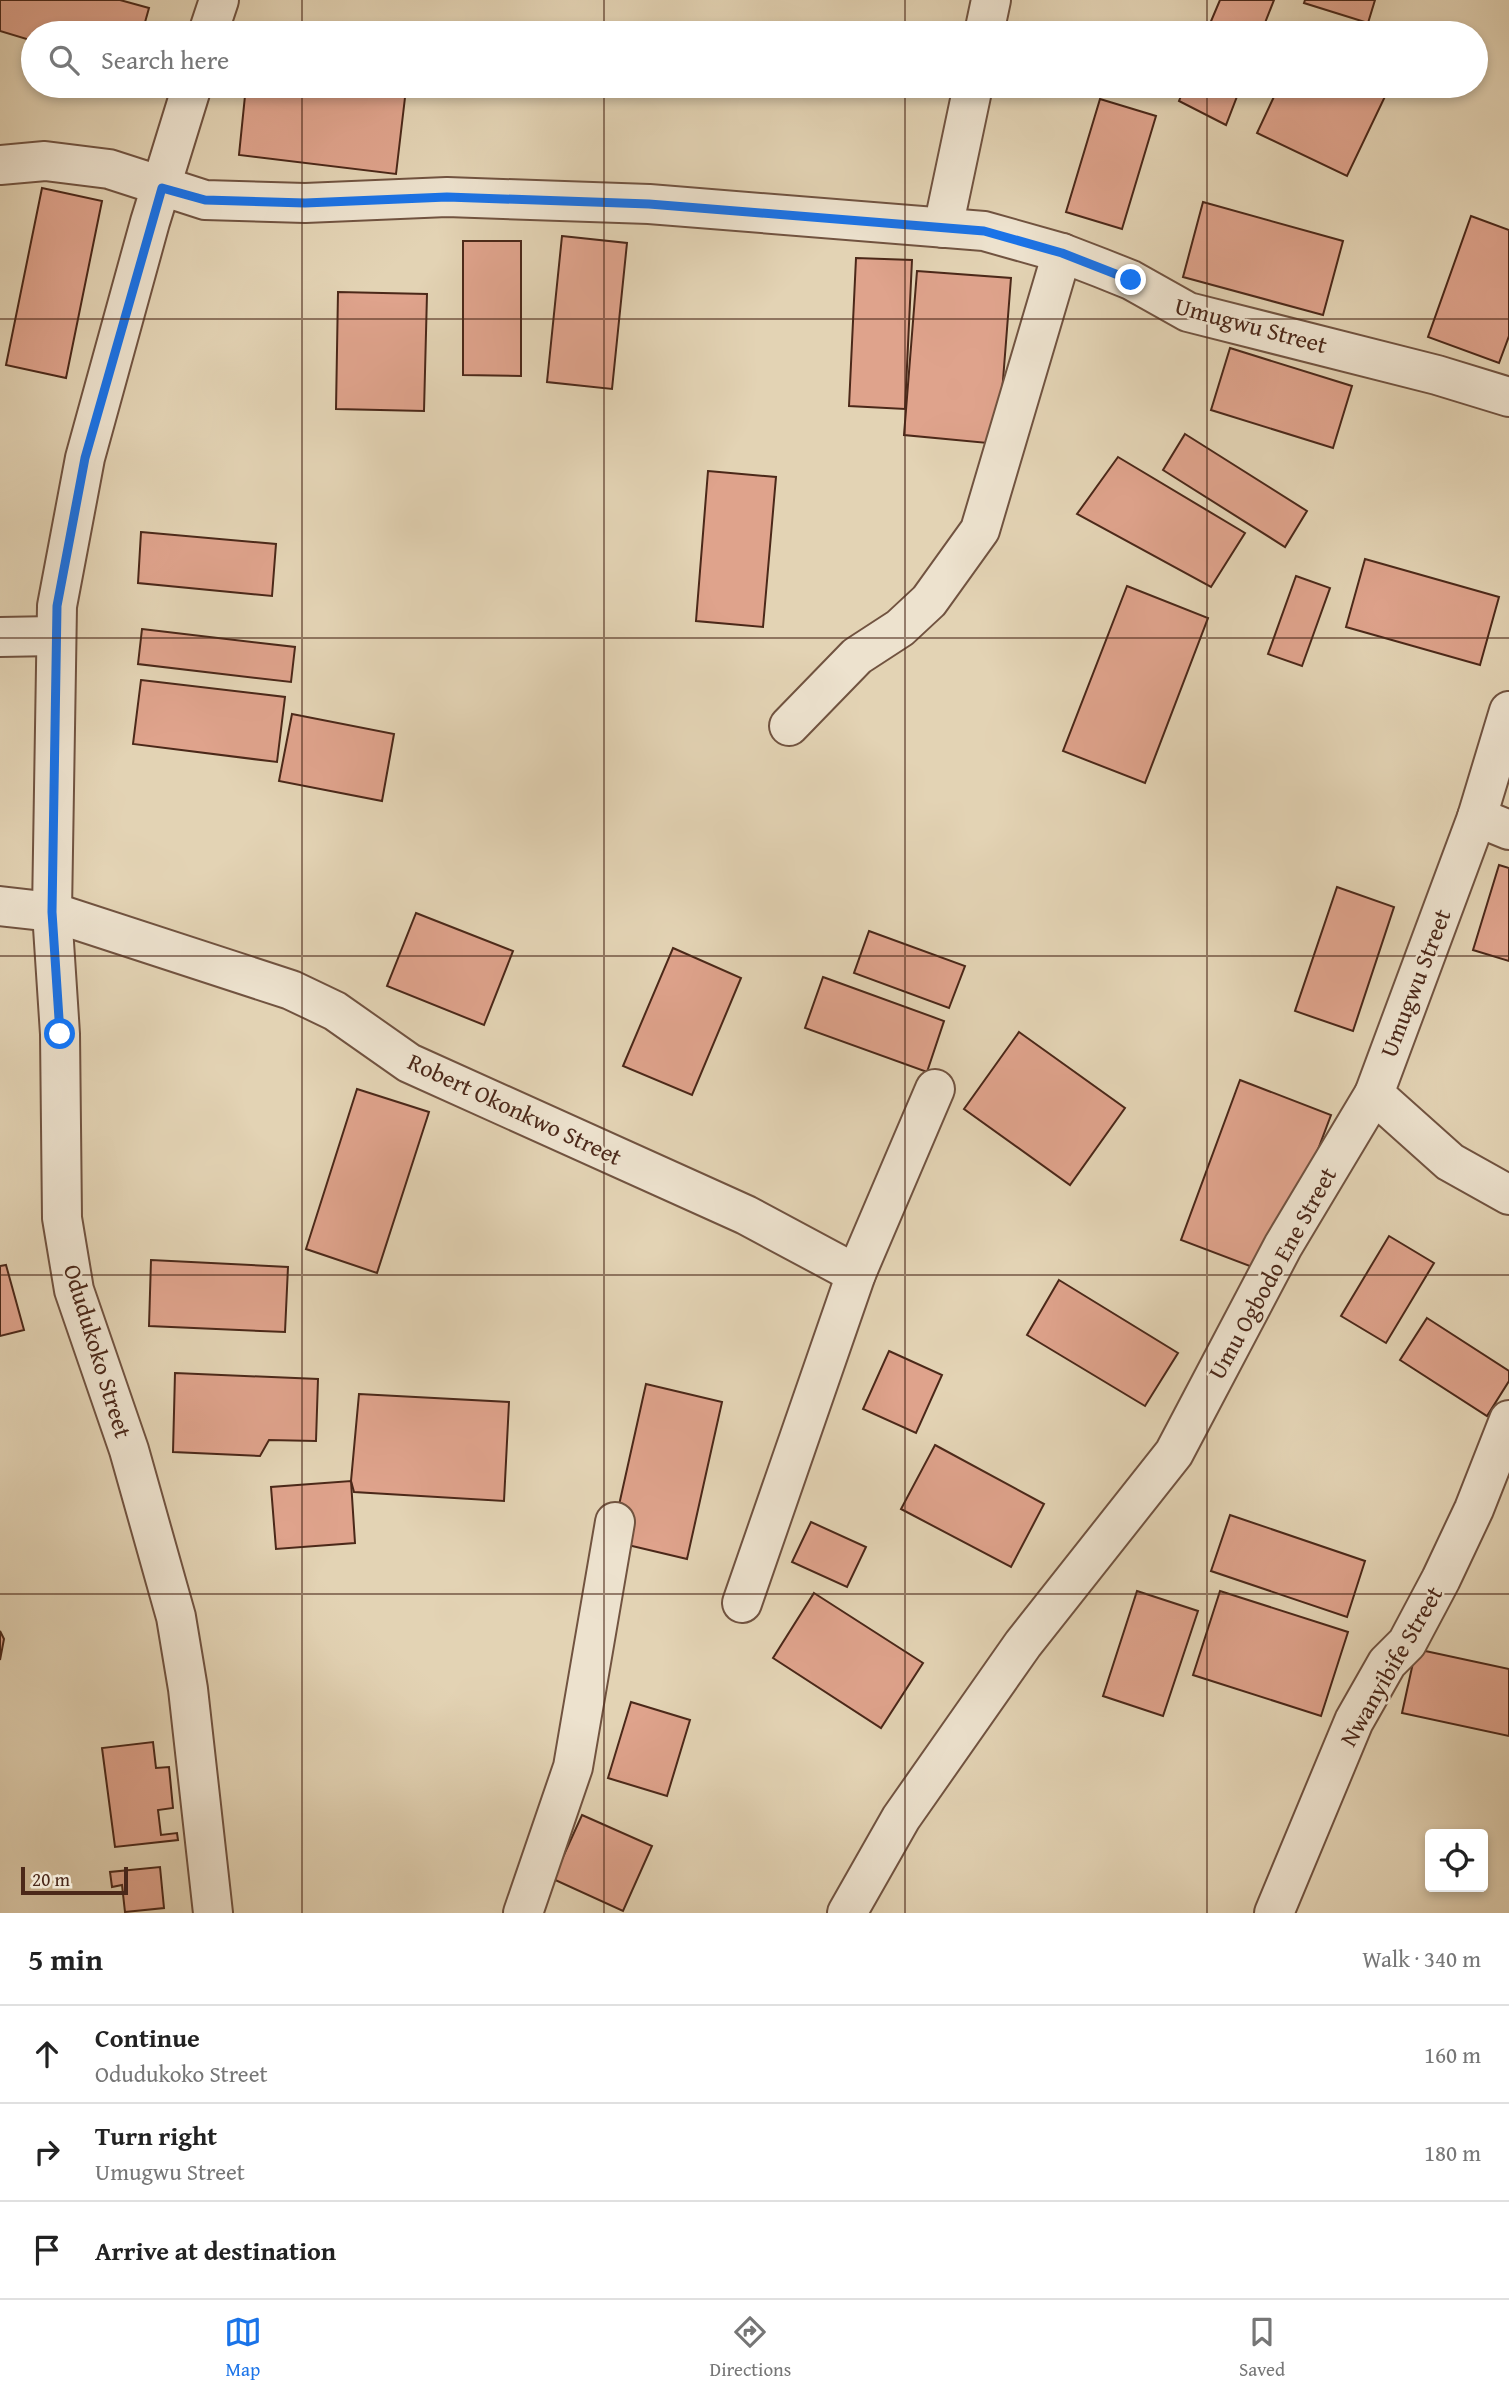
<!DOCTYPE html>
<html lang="en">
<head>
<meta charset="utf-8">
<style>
  :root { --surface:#fff; --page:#f2f2f2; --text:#222; --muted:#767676; --line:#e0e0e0; --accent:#1a73e8 }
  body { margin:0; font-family:"Gentium Book Plus",serif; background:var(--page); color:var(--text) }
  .controls { position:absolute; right:21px; bottom:21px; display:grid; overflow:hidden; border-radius:7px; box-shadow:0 4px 10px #0003 }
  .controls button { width:63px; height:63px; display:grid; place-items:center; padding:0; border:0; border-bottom:2px solid var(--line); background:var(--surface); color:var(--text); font:35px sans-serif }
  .scale { position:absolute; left:21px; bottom:18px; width:107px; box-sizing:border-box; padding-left:7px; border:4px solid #4b2819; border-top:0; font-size:19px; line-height:24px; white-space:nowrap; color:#4b2819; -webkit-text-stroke:5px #ede2ce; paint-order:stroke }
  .stop { position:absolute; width:21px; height:21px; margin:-16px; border:5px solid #1a73e8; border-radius:50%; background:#fff }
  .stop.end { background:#1a73e8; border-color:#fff; box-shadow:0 2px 7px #0008 }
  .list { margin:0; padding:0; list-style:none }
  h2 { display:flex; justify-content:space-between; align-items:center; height:91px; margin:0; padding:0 28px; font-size:30px }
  h2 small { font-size:23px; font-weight:400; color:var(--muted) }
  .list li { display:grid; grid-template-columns:46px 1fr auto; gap:21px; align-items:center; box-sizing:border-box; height:98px; padding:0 28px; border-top:2px solid var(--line) }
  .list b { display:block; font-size:26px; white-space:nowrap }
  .list p { margin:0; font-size:23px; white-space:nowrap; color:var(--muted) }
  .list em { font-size:23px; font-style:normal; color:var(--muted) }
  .icon { flex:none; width:38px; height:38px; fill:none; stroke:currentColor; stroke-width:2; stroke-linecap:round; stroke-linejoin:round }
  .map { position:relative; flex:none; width:1509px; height:1913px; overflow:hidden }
  .search { position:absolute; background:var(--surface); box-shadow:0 4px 10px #0003; left:21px; right:21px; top:21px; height:77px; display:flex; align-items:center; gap:18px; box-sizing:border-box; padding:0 24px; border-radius:38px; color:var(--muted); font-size:26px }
  .sheet { height:385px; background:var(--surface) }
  nav { display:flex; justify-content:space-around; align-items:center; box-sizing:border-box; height:98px; border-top:2px solid var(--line); background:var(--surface); font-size:19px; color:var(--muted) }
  nav a { display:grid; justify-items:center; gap:4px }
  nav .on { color:var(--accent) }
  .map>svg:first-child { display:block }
</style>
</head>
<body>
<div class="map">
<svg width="1509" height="1913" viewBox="0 0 1509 1913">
  <rect width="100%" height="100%" fill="#e3d3b4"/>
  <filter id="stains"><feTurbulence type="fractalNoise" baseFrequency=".00286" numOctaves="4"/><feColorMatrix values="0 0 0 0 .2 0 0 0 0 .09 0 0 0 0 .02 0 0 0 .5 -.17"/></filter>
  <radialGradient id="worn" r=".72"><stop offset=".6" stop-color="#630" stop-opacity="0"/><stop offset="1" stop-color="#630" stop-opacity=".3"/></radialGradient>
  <g fill="#dfa38c" stroke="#4b2819" stroke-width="2">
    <path d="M0,0h120l29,8 -7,25h-109v8l-33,-10z"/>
    <path d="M1220,0h54l-13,33h-55z"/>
    <path d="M1305,0h70l-7,23 -64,-20z"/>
    <path d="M246,86h134l26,3 -10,85 -157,-19z"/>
    <path d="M1185,86h56l-15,39 -47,-24z"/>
    <path d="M1279,86h111l-43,90 -90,-43z"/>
    <path d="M1100,99l56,17 -34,113 -56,-17z"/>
    <path d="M42,188l60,13 -36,177 -60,-13z"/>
    <path d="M1203,202l140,39 -20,74 -140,-38z"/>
    <path d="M1471,216l38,14v106l-10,27 -71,-26z"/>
    <path d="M562,236l65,7 -15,146 -65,-7z"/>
    <path d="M463,241h58v135l-58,-1z"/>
    <path d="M856,258l56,2 -7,149 -56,-3z"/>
    <path d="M917,271l94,7 -13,166 -94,-9z"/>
    <path d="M338,292l89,2 -3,117 -88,-2z"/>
    <path d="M1230,348l122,38 -19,62 -122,-38z"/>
    <path d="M1185,434l122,77 -22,36 -122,-77z"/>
    <path d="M1118,457l127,76 -34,54 -134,-73z"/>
    <path d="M708,471l68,6 -13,150 -67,-6z"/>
    <path d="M141,532l135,12 -4,52 -134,-13z"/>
    <path d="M1365,559l134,38 -19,68 -134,-38z"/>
    <path d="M1296,576l34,12 -28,78 -34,-12z"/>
    <path d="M1127,586l81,32 -63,165 -82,-32z"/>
    <path d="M142,629l153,18 -4,35 -153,-18z"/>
    <path d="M141,680l144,17 -8,65 -144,-18z"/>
    <path d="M292,714l102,20 -12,67 -103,-20z"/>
    <path d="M1499,865l10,3v93l-36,-11z"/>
    <path d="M1337,887l57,20 -41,124 -58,-20z"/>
    <path d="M416,913l97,38 -29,74 -97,-39z"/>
    <path d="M869,931l96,35 -16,42 -95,-35z"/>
    <path d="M673,948l68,30 -49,117 -69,-29z"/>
    <path d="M823,977l121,44 -17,51 -122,-44z"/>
    <path d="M1019,1032l106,76 -55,77 -106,-76z"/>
    <path d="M1240,1080l91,35 -60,159 -90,-34z"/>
    <path d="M357,1089l72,23 -52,161 -71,-24z"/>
    <path d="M1389,1236l45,27 -48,80 -45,-27z"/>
    <path d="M151,1260l137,7 -3,65 -136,-6z"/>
    <path d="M6,1265l18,65 -24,6v-70z"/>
    <path d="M1059,1280l119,73 -33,53 -118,-71z"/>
    <path d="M1427,1318l82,53v10l-22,35 -87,-56z"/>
    <path d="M889,1351l53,24 -26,58 -53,-24z"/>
    <path d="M175,1373l143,6 -2,62 -47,-1 -9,16 -87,-4z"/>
    <path d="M646,1384l76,18 -35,157 -76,-18z"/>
    <path d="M359,1394l150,8 -5,99 -150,-9 -3,-11z"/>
    <path d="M935,1445l109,59 -33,63 -110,-58z"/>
    <path d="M351,1481l4,62 -79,6 -5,-62z"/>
    <path d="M1230,1515l135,46 -18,56 -136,-46z"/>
    <path d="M811,1522l55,25 -19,40 -55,-25z"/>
    <path d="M1137,1591l61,20 -35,105 -60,-20z"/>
    <path d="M1220,1591l128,41 -27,84 -128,-41z"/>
    <path d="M814,1593l109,70 -42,65 -108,-70z"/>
    <path d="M0,1631l4,8 -4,21z"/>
    <path d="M1416,1649l93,20v67l-107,-23z"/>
    <path d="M631,1702l59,18 -23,76 -59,-18z"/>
    <path d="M153,1742l3,26 13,-1 4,41 -15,2 3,25 16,-2 1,7 -63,7 -13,-99z"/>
    <path d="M582,1815l70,31 -29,65 -70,-32z"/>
    <path d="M160,1867l4,41 -39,4 -3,-27 -10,2 -2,-15z"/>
  </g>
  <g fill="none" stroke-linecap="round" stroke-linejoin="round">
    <g stroke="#715340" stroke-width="42">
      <g id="minor">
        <path d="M208,33l11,-33"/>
        <path d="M984,33l7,-33"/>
        <path d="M192,86l-42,136 -65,236 -28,148 -5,306 8,122 2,184 12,72 55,160 47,167 12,72 25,224"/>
        <path d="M0,165l45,-4 64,8 96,31 100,3 142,-6 202,7 335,27 78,22 39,15 30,12 57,32 249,63 72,22"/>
        <path d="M943,228l30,-142"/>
        <path d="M0,637l54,-1"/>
        <path d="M1509,711l-32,106 -103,277 76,68 59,33"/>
        <path d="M789,726l68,-70 43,-28 29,-27 51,-71 82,-277"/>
        <path d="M1477,817l32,13"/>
        <path d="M0,906l52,6 239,78 44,21 74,52 337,152 110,59"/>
        <path d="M742,1603l114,-329 79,-185"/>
        <path d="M523,1913l50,-146 42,-245"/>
        <path d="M847,1913l54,-95 122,-174 151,-191 109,-207 91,-152"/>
        <path d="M1274,1913l80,-192 33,-58 20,-20 34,-64 33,-70 35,-89"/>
      </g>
    </g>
    <use href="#minor" stroke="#ede2ce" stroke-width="38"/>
  </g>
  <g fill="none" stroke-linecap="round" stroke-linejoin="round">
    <path stroke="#1a73e8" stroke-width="9" d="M60,1034l-8,-122 5,-306 28,-148 77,-270 43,12 100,3 142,-6 202,7 335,27 78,22 69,27"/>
  </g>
  <path fill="none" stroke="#4b2819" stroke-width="2" stroke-opacity="0.55" d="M302,0v33M604,0v33M905,0v33M1207,0v33M302,86v1827M604,86v1827M905,86v1827M1207,86v1827M0,319h1509M0,638h1509M0,956h1509M0,1275h1509M0,1594h1509"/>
  <g text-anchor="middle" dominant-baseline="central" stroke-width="5" stroke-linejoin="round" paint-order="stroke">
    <g font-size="24" fill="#4b2819" stroke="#ede2ce">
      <text transform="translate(1251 325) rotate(15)">Umugwu Street</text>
      <text transform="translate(1415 983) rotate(-69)">Umugwu Street</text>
      <text transform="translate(515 1109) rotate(25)">Robert Okonkwo Street</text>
      <text transform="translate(1272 1273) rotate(-61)">Umu Ogbodo Ene Street</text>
      <text transform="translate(98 1351) rotate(73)">Odudukoko Street</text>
      <text transform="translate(1391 1666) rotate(-60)">Nwanyibife Street</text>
    </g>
  </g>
  <rect width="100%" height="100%" filter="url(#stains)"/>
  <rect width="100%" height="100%" fill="url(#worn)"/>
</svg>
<div class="controls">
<button><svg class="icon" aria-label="locate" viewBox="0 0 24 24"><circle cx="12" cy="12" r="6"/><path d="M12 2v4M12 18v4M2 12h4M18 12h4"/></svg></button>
</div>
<div class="scale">20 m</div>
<div class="stop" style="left:60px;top:1034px"></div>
<div class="stop end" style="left:1131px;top:280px"></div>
<div class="search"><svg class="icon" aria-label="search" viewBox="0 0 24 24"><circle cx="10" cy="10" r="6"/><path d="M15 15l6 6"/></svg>Search here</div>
</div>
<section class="sheet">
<h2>5 min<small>Walk · 340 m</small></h2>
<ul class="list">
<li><svg class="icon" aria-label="ahead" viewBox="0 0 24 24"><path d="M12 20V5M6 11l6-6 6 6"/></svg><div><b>Continue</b><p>Odudukoko Street</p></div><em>160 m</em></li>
<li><svg class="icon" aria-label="right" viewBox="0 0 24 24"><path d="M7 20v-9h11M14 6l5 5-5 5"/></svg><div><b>Turn right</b><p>Umugwu Street</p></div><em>180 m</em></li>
<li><svg class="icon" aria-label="arrive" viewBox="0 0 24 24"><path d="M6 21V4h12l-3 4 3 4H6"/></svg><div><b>Arrive at destination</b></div></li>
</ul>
</section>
<nav>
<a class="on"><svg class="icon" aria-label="map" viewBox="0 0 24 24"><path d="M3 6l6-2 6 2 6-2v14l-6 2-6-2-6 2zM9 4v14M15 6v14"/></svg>Map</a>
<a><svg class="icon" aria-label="directions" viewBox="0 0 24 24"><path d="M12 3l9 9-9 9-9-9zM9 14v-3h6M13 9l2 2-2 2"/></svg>Directions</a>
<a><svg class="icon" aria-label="saved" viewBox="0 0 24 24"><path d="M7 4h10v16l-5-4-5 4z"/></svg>Saved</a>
</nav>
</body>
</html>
